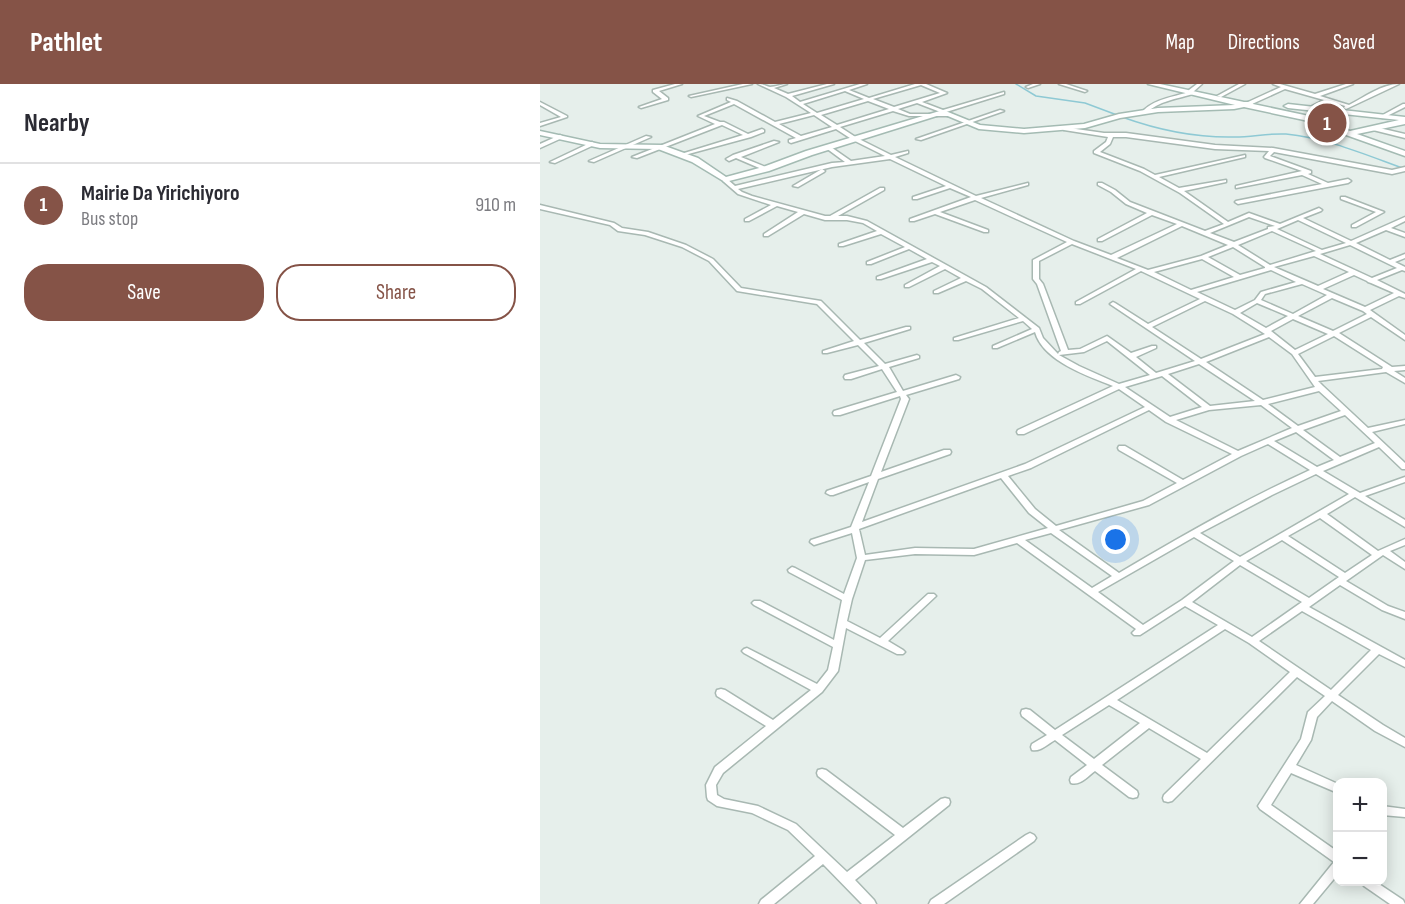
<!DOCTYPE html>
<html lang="en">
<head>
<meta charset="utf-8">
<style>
  :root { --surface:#fff; --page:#f2f2f3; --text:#2b2b33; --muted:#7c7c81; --line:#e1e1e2; --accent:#855347 }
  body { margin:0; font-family:"Sofia Sans Condensed",sans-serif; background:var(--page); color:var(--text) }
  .controls { position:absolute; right:18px; bottom:18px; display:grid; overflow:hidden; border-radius:12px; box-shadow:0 3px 15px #0003 }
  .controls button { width:54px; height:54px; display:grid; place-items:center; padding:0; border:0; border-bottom:2px solid var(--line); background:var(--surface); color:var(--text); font:30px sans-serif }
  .you { position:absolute; left:576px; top:456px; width:21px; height:21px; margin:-15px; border:4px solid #fff; border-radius:50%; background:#1a73e8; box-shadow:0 0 0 9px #1a73e833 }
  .badge { display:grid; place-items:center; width:39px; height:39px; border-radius:50%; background:var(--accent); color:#fff; font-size:20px; font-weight:700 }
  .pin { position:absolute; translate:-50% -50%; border:3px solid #fff; box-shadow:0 2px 6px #0006 }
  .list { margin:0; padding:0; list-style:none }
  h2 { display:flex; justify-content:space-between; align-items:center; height:78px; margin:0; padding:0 24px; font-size:26px }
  h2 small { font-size:20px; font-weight:400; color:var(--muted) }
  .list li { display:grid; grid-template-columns:39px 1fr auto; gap:18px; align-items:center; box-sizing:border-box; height:84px; padding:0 24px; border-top:2px solid var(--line) }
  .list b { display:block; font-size:22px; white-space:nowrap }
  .list p { margin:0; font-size:20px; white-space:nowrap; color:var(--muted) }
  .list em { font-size:20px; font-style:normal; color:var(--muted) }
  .actions { display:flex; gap:12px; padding:18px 24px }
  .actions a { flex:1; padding:14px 0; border:2px solid var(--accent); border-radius:24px; text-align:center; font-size:21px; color:var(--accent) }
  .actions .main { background:var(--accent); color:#fff }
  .map { position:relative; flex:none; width:865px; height:820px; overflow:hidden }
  header { display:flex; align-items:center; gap:36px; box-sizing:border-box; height:84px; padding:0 30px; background:var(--accent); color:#fff }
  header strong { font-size:28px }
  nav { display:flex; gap:33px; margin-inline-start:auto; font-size:21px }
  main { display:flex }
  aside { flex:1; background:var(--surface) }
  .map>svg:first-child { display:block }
</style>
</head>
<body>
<header>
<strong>Pathlet</strong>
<nav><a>Map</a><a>Directions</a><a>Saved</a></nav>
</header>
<main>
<aside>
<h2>Nearby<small></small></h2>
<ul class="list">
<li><span class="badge">1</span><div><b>Mairie Da Yirichiyoro</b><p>Bus stop</p></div><em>910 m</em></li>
</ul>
<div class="actions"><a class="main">Save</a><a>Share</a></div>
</aside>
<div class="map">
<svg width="865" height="820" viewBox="0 0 865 820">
  <rect width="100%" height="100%" fill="#e6efeb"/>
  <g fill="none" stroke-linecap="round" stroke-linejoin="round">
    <g stroke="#8ec9d4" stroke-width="1.5">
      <path d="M476,0l20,12 49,7 32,12"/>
      <path d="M582,33c36,13 74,21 113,20 17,0 34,-4 51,-3 41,4 80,21 119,35"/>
    </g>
    <g stroke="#a8b8b2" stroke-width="3">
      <g id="street">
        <path d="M135,0h7l-23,7 9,7v2l-27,8 -2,-1 23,-8 -9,-7v-2z"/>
        <path d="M203,0h9l-61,13 -2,-1z"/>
        <path d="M218,0c5,0 8,2 12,3 5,0 12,-3 17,-3l-13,4 14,6 39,-10h7l-42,12 8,6 60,-18h7l-18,6 20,8 46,-14h11l21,9 -25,9 21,8 61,-18v2l-61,19 -26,-10 -19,6 12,5h42v1l-2,1h-41l-16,-5 -53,16 17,11 34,17 17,-4v2l-13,4 81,39 52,-13v2l-47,13 93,43 37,14 66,-31 -25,-9 -50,26h-4v-2l49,-26 -21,-9 -15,-12 -13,-7v-2h4l13,7 15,12 75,29 19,-7 -44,-31 -40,-22 -46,-18v-2l12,-9 2,-5 -44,-7 -3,-2 1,-1 42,6h22l89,12 58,3 119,22 13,-3v4l-13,3 -118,-22 -4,4 41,15v2l-3,1 20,9 20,-4 3,2 -3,2 -110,21 -3,-2 1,-1 86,-17 -20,-9 -66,13v-2l66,-15 -37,-13 -1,-1 5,-6 -54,-2 -89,-12h-13l-3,7 -10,8 44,17 11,6 90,-20v2l-86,20 20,11 47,-8v2l-42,9 44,31 21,-9 31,11 39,-16 3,2 -1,1 -18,7 48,23 54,-24v4l-14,7 14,5v4l-19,-7 -30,13 34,17 15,-6v4l-10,4 10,5v4l-3,-1 -25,10 28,14v4l-6,-2 -29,14 35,25v5l-34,-23 -32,16 53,34 13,-1v4l-11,1 11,7v5l-19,-11 -68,9 5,5 45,42 37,-8v4l-33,8 33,31v6h-3l-23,-22 -56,24 37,22 45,-16v5l-40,14 40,24v7l-50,-30 -28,17 51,37 27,-12v6l-15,6 15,11v7l-22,-14 -37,26 42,25 17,6v7l-23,-9 -42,-25 -31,22 96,53v7l-26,-13 -41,41 45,30 22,13v9l-30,-16 -43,-30 -15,16 -6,23 -15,25 42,19v9l-47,-20 -20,32 67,47v22l-25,30h-13l34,-42 -74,-53 -2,-3 43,-67 7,-27 17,-16 -28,-19 -125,124 -4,1 -4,-1 -1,-3 1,-3 37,-36 -52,-31 -47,37 35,26 1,3 -1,3 -4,1 -4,-1 -34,-26c-7,5 -15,15 -24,12l-1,-3 1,-3 16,-12 -32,-25c-7,4 -15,12 -23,10l-1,-3 1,-3 15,-9 -25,-19 -1,-3 1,-3 4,-1 4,1 25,20 163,-105 -33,-19 -45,29h-6l-2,-2 4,-4 -119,-86 -43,12 -59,-1 -50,6 -13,39 -5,22 33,17 48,-44h6l2,2 -48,45 15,9 2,2 -2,2h-6l-51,-26 -8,43 -16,21 -99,81 -7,12 1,10 7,4 34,7 38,18 51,48 48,-37 -77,-59 -1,-3 1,-3 4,-1 4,1 77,58 38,-29 4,-1 4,1 1,3 -1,3 -94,75 19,20 2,4h-14l-39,-40 -49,40h-15l2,-4 54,-44 -27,-26 -36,-17 -35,-7 -9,-6 -1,-3 -1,-12 9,-18 51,-41 -49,-30 -1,-3 1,-3 4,-1 4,1 48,30 38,-30 -67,-37 -2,-2 2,-2 3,-1 70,36 11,-14 5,-23 -79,-42 -2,-2 2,-2h6l74,39 8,-40 -53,-28 -1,-2 4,-3 3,1 49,26 13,-36 -5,-25 -38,12 -4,-3 1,-2 40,-13 18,-45 -36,13h-3l-4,-2 1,-2 44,-15 30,-77 -1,-3 -60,19h-6l-1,-2 1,-2 63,-19 -15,-23 -31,10h-6l-1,-2 1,-2 34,-9 -21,-21 -31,8h-4v-2l31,-10 -37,-37 -80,-13 -28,-30 -27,-14 -37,-12 -27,-4 -8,-6 -70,-16v-4l74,18 8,5 26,4 38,13 27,14 28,29 80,13 39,39 46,-13h4v2l-46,14 21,21 32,-9 2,1v2l-30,9 14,24 53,-16 4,2 -1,2 -53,16 3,4 -28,73 63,-22h6l1,2 -1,2 -72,25 -16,43 163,-58 120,-57 -26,-18 -95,45h-6l-1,-2 1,-2 95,-44c-25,-10 -70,-25 -78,-54l-38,16h-4v-2l39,-17 -9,-8 -65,19h-4v-2l65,-20 -37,-29 -16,-8 -28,12h-4v-2l27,-13 -16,-9 -36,18h-4v-2l35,-19 -8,-4 -51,17h-4v-2l50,-18 -18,-10 -38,15h-4v-2l38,-15 -24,-13 -38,12h-4v-2l38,-13 -14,-8 -16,-3h-22l-21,-6 -36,22h-4v-2l34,-22 -21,-6 -28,15h-4v-2l26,-14 -33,-11 -15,-13v-2h4l8,7 97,-23 13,-1 -19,-14v-2l2,-1 23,16 34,-5 -32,-16 -17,-11 -45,14 -2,-1v-2l7,-2 -62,-34 -30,12 16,6h4l24,12 14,-5 2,1v2l-13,5 -70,19v-2l62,-19 -21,-10 -85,33 -5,-1 83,-33 -17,-8 33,-14 -4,-2v-2l10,3 38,21 36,-9 -25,-16zM381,1l19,8 -46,14 -21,-8zM305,7l19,8 -47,14 -14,-9zM328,17l21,8 -52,16 -16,-10zM274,31l18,12 -31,9 -22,-12zM350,75l56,27 -33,11v2h4l33,-11 21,9 -61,22v2h4l21,-7 49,18h4v-2l-48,-18 35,-12 92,42 -34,18v19l4,5 24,67 -2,1 -1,2 -15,-16 -4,-10 -53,-41 -119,-66 -20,-5h-9l46,-26v-2h-4l-50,28h-5l-73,-20 -10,-4 -4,-3 94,-22zM709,133l26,9 -7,1v2l-34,13 -24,-9zM758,136l48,23 -24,7 -45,-21zM642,142l46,19 -27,11 -53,14 -31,-12zM732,147l44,20 -46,14 -32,-20zM532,160l64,25 -60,33v2h4l61,-33 59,28 -52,25 -33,-21 -2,-1 -3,2 85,57 -39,12 -20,-16 20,-9v-2h-4l-21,7 -24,-17 -27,13 -12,1 -25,-66 -4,-5v-18zM810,161l47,23 -25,10 -52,-24zM693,163l32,20v1l-25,7 -32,-18zM774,172l35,16 -31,14 -44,-19zM662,175l32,18 -43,13 -37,-18zM731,186l25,12 -35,10 -6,8 -20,10 -38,-18zM814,191l13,6 1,1 3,1 23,10 -29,14 -42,-18zM762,200l25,11 -34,19 -32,-14 4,-6zM792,214l31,13 4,3 -34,17 -35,-15zM665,217l28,13 32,20 -64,25 -49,-32zM717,219l31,13 -22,12 -26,-15zM753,235l35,15 -33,16 -24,-19zM794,252l49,31 -1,2 -67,8 -17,-23zM729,253l23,17 23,33 -52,13 -57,-38zM567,257l43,34 -31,9 -40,-18 -20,-11 25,-3zM659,280l56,37 -45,5 -42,-32zM622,292l40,31 -32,10 -45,-30zM779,307l22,20 -43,15 -30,-22zM721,321l31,23 -54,23 -62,-31 33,-10zM609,326l17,12 66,32 -49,26 -58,-34h-6l-1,2 1,2 58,33 -34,18 -87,25 -21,-17 -27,-33 23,-8zM805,331l30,28 -35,14 -37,-27zM756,348l38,28 -17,7 -43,-26zM728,360l42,26c-66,30 -128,66 -191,103l-60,-43 90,-25 92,-49zM776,390l33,20 -109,63 -40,-24 72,-38zM461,394l28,35 19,15 -74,21 -59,-1 -50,7 -6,-26zM780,434l52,37 -27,18 -57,-37zM511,449l61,43 -20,12 -67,-48zM654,453l40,24 -52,39 -39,25 -45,-33zM742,456l57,37 -30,21 -63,-37zM700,481l62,37 -50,35 -60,-35zM762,527l69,39 -40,40 -72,-49zM685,545l24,14 41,29 -83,81 -90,-53zM569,621l31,18 -46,36 -32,-24z"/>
        <path d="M493,0h7l-12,4 -2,-1z"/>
        <path d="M519,0h7l21,7 -2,1z"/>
        <path d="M657,0h5l-9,8v2c-17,5 -34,7 -47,19l-4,-1c12,-13 31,-15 47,-20v-2z"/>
        <path d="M699,0h6l-24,13 -4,-1z"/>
        <path d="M733,0h7l35,10 31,-10h7l-33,12 29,9c16,-8 33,-21 50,-21l-53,25 -2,-1 1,-2 -16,-5 -17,9h-4v-2l16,-8 -39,-11 -33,15h-4v-2l33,-15z"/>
        <path d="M0,18l27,14v1l-27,9v-3l21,-6 -21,-12z"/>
        <path d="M863,20h2v3l-22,11 -4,-1z"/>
        <path d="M460,26l4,1 -83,29 -5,-1z"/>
        <path d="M835,43l30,7v4l-32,-8v-2z"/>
        <path d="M20,51l2,1v2l-22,10v-4z"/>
        <path d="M106,52l5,1 -57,25 -5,-1z"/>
        <path d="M234,57l5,1 -38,15 27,11v2h-4l-28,-12 -7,3 -3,-2 7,-4z"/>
        <path d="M52,58l3,2 -1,1 -39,18 -5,-1z"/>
        <path d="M282,85l3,2 -1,1 -26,15 -5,-1z"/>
        <path d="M801,113h4l39,15 -28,15h-4v-2l24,-13 -35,-13z"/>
        <path d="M842,722l23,3v8l-23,-2z"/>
        <path d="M490,749l4,2 2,3 -2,3 -90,63h-15l2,-4 95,-65z"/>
        <path d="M822,798h14l27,18 2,4h-15l-26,-18z"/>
      </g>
    </g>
    <g stroke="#a4bbb3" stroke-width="3">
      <path id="secondary" d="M608,0h12l84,18h8l1,2 56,12 41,15 49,-11 -111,-12 -4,-2 4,-2 117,13v7l-48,10 48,17v5l-101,-36 -60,-13 -10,2 -76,3 -38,6 -35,10 -61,5 -45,-4 -36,-15 -131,41 -43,16 -44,11 -33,-20 -34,-13 -58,-1 -60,-13v-4l60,13 62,1 36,13 28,19 37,-10 43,-16 137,-41 37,15 44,4 60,-5 35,-10 39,-6 77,-3z"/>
    </g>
    <use href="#street" fill="#fff" fill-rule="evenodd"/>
    <use href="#secondary" fill="#fff" fill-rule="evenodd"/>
  </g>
</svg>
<div class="controls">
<button>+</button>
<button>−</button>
</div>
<div class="you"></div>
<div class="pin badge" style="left:787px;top:39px">1</div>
</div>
</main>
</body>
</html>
